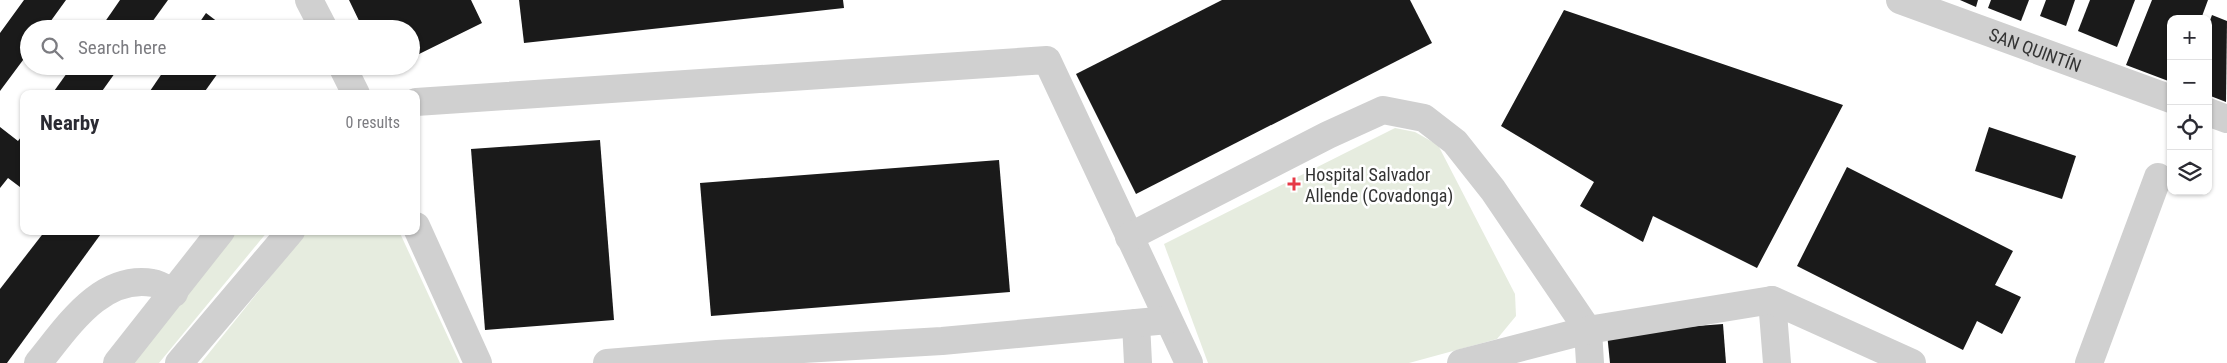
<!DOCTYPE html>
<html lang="en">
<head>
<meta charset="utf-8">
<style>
  :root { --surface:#fff; --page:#f2f2f3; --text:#2b2b33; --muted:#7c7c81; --line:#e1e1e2 }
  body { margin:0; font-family:"Roboto Condensed",sans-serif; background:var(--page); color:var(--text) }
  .controls { position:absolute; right:15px; top:15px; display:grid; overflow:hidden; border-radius:10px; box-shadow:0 1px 4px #0004 }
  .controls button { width:45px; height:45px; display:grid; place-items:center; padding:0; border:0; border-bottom:1px solid var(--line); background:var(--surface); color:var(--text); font:25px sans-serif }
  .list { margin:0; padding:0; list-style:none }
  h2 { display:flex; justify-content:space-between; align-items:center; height:65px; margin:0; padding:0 20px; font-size:21px }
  h2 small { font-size:16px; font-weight:400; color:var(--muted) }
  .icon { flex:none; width:28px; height:28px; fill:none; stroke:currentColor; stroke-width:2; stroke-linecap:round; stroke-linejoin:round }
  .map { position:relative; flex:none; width:2227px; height:363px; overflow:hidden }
  .search { position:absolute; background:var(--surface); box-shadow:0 1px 4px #0004; left:20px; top:20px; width:400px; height:55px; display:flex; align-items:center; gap:12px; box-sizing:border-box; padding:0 18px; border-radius:28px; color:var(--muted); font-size:19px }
  .panel { position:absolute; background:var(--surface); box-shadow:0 1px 4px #0004; left:20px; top:90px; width:400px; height:145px; border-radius:10px }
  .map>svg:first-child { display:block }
</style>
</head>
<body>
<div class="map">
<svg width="2227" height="363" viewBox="0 0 2227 363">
  <rect width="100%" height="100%" fill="#fff"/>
  <g fill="#e6ecdf">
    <path d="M1395,128l20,4 23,13 77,149 1,22 -19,23 -88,24h-201l-44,-119z"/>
    <path d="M235,231h33l-109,132h-26z"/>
    <path d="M307,231h92l61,132h-259z"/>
  </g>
  <g fill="#1a1a1a">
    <path d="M24,0h42l-21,29h-16v23l-29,39v-58z"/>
    <path d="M120,0h48l-21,29h-47z"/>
    <path d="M349,0h122l11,23 -71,35v-29h-48z"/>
    <path d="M519,0h324l1,8 -320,35z"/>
    <path d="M1222,0h188l22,43 -296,151 -60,-120z"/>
    <path d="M1960,0h18l-2,7z"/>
    <path d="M1991,0h38l-8,21 -33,-13z"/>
    <path d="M2046,0h29l-9,26 -26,-10z"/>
    <path d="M2090,0h45l-18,47 -39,-16z"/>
    <path d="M2152,0h56l-7,19h-30v63l-45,-17z"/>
    <path d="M1564,10l279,95 -86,163 -104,-52 -10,26 -63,-36 14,-24 -93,-56z"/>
    <path d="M206,13l21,16h-32z"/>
    <path d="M2212,15l15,6 -1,81 -18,-7v-69z"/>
    <path d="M72,66h48l-20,28h-48z"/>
    <path d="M167,66h56l-20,28h-55z"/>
    <path d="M382,66h12l-10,5z"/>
    <path d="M0,127l18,14 6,-8v57l-16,-12 -8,10z"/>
    <path d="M1989,127l87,29 -14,43 -87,-28z"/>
    <path d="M600,140l14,180 -129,10 -14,-181z"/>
    <path d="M999,160l11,132 -299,24 -11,-133z"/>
    <path d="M1847,167l166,84 -18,34 26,12 -19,37 -25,-13 -14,29 -166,-84z"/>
    <path d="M45,231h58l-96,132h-7v-74z"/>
    <path d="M1723,324l3,39h-116l-3,-30z"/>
  </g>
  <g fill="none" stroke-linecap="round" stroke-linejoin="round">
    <g stroke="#d0d0d0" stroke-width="28">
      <path d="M309,0l15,29"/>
      <path id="s1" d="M1900,0l271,99"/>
      <path d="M342,66l14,28"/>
      <path d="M416,102l631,-42 142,303"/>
      <path d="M2208,112l19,7"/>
      <path d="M416,226l62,137"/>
      <path d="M1129,237l199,-102 55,-25 41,8 31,24 38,48 95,140 2,33"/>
      <path d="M1772,300l5,63"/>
      <path d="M1136,323l2,40"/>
      <path d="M38,363c29,-35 62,-89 115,-80 7,1 14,6 21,10"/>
      <path d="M117,363l104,-132"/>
      <path d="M179,363l112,-132"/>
      <path d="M607,363l110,-9 225,-13 226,-21"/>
      <path d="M1461,363l127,-33 184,-30 140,63"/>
      <path d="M2089,363l69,-186"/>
    </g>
  </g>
  <path fill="#e63946" stroke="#fff" stroke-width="2" d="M1291.5 176.5h5v5h5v5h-5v5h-5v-5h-5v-5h5z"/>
  <g text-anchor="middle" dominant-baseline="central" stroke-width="5" stroke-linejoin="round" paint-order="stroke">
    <g font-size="18" fill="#333" stroke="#fff">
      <text stroke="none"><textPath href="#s1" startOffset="144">SAN QUINTÍN</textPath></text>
    </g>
    <g font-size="18" fill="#333" stroke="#fff" text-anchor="start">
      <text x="1305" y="174">Hospital Salvador<tspan x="1305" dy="21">Allende (Covadonga)</tspan></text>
    </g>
  </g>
</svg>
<div class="controls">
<button>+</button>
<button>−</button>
<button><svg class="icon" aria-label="locate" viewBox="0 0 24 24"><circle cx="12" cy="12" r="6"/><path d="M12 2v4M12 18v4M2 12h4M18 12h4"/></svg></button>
<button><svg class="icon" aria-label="layers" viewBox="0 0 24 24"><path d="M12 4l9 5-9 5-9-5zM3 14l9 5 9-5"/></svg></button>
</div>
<div class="search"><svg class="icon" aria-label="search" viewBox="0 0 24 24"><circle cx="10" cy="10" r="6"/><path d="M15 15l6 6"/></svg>Search here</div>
<section class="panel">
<h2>Nearby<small>0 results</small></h2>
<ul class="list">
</ul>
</section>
</div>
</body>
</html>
